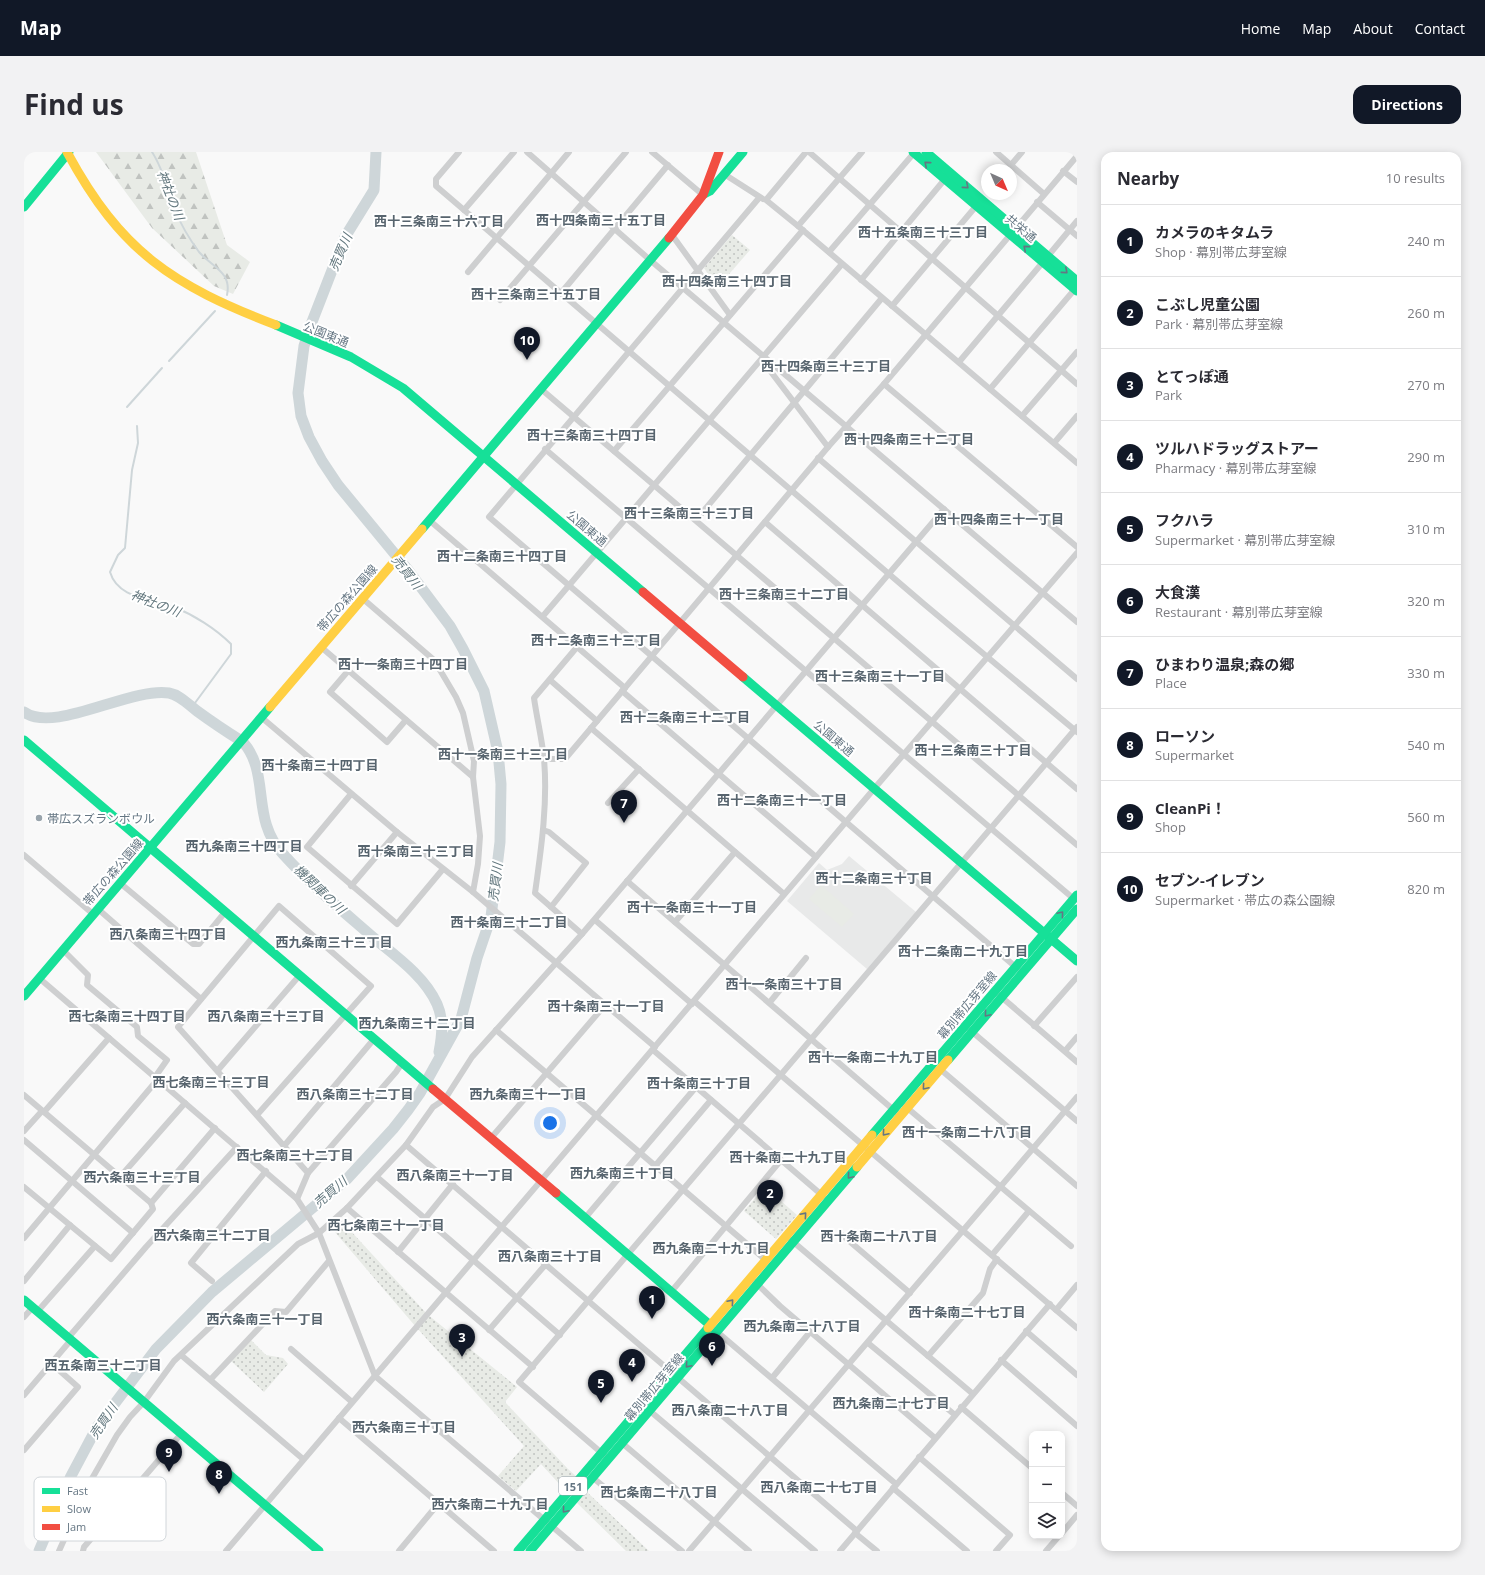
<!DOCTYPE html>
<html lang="en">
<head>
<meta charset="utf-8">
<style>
  :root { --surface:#fff; --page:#f2f2f3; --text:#2b2b33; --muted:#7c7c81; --line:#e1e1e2; --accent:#111827 }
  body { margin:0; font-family:"Open Sans","Noto Sans JP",sans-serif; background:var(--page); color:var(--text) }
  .controls { position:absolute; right:12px; bottom:12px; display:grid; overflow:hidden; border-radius:8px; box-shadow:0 2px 10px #0003 }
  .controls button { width:36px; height:36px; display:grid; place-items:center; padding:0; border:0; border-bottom:1px solid var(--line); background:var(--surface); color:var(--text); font:20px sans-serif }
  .compass { position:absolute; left:957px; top:12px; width:36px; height:36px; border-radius:50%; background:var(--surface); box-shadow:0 2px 10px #0003; rotate:136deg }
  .you { position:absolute; left:526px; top:971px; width:14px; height:14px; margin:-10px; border:3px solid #fff; border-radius:50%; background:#1a73e8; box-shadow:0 0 0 6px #1a73e833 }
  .badge { display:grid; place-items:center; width:26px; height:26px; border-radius:50%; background:var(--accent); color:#fff; font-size:13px; font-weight:700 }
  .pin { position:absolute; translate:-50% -33px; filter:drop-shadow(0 1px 2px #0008) }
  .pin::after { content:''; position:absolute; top:21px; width:14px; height:12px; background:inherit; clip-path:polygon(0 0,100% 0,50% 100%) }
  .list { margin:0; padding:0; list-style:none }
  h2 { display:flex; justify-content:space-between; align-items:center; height:52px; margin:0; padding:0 16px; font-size:17px }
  h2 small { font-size:13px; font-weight:400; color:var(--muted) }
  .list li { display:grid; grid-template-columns:26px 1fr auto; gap:12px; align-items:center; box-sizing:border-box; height:72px; padding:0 16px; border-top:1px solid var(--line) }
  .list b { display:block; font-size:15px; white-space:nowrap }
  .list p { margin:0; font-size:13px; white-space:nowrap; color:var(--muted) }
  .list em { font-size:13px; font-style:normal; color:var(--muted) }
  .icon { flex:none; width:22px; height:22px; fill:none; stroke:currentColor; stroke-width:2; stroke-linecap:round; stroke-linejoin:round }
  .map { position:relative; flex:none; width:1053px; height:1399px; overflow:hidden; border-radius:12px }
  header { display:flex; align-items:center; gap:24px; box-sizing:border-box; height:56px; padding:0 20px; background:var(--accent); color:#fff }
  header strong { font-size:19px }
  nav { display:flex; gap:22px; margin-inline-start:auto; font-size:14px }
  .intro { display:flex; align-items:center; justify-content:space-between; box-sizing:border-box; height:96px; padding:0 24px }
  h1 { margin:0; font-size:28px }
  .button { padding:10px 18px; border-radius:12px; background:var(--accent); color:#fff; font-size:14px; font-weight:700 }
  main { display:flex; gap:24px; padding:0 24px }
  aside { flex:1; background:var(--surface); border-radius:12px; box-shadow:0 2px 10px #0003 }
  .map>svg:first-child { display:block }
</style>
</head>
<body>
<header>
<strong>Map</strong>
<nav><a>Home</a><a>Map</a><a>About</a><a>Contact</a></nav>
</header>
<div class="intro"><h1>Find us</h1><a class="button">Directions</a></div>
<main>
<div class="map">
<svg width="1053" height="1399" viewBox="0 0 1053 1399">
  <defs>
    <pattern id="forest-firs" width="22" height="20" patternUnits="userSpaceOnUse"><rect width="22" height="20" fill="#e8ebe6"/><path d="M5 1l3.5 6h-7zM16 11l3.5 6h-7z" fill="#c0c3c0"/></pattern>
    <pattern id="park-dots" width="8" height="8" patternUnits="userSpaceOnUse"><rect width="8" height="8" fill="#e8ebe6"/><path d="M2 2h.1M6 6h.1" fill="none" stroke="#c0c3c0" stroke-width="1.8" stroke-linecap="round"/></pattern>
  </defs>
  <rect width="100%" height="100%" fill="#f9f9f9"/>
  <path fill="#e8e9e9" d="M825,704l67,56 -49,57 -80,-68 32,-38 8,7 15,-6z"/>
  <path fill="url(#forest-firs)" d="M72,0h100l31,93 23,17 -17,32 -19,-8 -62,-58z"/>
  <g fill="url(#park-dots)">
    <path d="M708,83l18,15 -33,38 -13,-20z"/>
    <path d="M741,1035l32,28 -21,24 -32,-28z"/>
    <path d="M313,1064l90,98 90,73 -12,15 63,67 18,16 1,7 62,59h-23l-52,-51 -33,-36 -25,27 -18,-15 26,-30 -108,-119 -88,-103z"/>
    <path d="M227,1188l15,15 17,3 5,6 -24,28 -33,-31z"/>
  </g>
  <path fill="#e8ebe6" d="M797,733l33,29 -12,13 -33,-28z"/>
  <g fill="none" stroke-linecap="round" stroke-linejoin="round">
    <g stroke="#ced6d9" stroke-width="2">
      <path d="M128,0c12,18 16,40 24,60 5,13 15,29 23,40 13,15 33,20 28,43"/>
      <path d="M145,209l46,-50"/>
      <path d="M103,255l35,-39"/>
      <path d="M113,274l1,17 -6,27 -7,78 -7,7 -8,17c8,27 41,26 64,35 20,8 42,22 57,37v10l-39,53"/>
    </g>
    <g stroke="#ced6d9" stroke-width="11">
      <path d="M0,560c30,22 106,-25 145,-19 11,2 20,12 28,18 15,11 30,21 46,31 28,32 7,77 40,112 28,31 60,57 92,85 22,18 50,38 62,65 7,16 5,32 2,48"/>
      <path d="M15,1399l32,-75 26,-49 59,-78 56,-57 135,-113 46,-50 15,-19 12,-17 41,-74 16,-61 14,-41 9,-75 1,-58 -3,-32 -14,-61 -21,-42 -13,-23 -42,-56 -70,-85 -16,-24 -13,-24 -8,-21 -3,-23 6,-47 6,-19 35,-90 29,-47 2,-38"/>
    </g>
    <g stroke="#cecfd0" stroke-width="6">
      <path d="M435,0l-23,27v7l488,418 153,128"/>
      <path d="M503,0l123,108 427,362"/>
      <path d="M628,0l51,43"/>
      <path d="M782,0l-40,48 32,26 279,237"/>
      <path d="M785,0l268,232"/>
      <path d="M972,0l48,42"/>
      <path d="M987,13l11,-13"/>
      <path d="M1039,19l14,11"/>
      <path d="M700,22l39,25"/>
      <path d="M735,46l-270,319 529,452"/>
      <path d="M1013,50l40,34"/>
      <path d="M440,58l50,-58"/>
      <path d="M774,74l64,-74"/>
      <path d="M648,83l58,80"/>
      <path d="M805,100l85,-99"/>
      <path d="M1024,104l29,-35"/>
      <path d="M444,120l101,-120"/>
      <path d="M837,128l84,-101"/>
      <path d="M537,141l107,-128"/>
      <path d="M476,148l126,-148"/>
      <path d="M868,154l85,-101"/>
      <path d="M738,208l66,87"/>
      <path d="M935,210l84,-100"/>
      <path d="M860,232l193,163"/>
      <path d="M517,237l536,456"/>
      <path d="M966,237l85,-100"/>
      <path d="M998,264l55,-64"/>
      <path d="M1030,291l23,-27"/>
      <path d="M521,297l529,450"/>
      <path d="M590,299l189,-221"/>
      <path d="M794,306l259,221"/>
      <path d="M405,368l196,168"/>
      <path d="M672,368l186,-222"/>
      <path d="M741,370l312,267"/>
      <path d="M338,446l72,62 22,37 7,16 11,48 -1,16 7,59 -2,28 -5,28"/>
      <path d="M519,464l299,-352"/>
      <path d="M297,495l152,130"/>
      <path d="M553,495l-43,51c3,21 8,41 10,61 4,44 -3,91 -9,134l47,41"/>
      <path d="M324,519l-18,21 57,50 19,-22"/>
      <path d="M526,528l47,41"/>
      <path d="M598,539l194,166"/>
      <path d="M237,565l136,115 76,60 182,155"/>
      <path d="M567,576l193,166"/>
      <path d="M520,607h21l263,-312 56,-63 193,-228"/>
      <path d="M327,642l-44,53 90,77 46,-55"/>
      <path d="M584,651l31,-34"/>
      <path d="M519,678l6,2 37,31 -35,44"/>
      <path d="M0,703l69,59"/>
      <path d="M603,729l269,231"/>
      <path d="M96,731l73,61h6l27,-33"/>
      <path d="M327,734l46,-54"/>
      <path d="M74,757l103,90"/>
      <path d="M571,768l97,84"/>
      <path d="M651,770l60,-70"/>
      <path d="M39,798l25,25 -1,10 50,42 1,9 29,24 -12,17"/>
      <path d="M15,826l258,221 22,34 56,143 206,175"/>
      <path d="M975,843l78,67"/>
      <path d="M670,849l383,327"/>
      <path d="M746,850l36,-44"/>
      <path d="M1010,874l43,-49"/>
      <path d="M472,878l271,231"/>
      <path d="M946,878l107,91"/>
      <path d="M629,898l170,146"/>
      <path d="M1041,899l12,-14"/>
      <path d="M916,917l137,117"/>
      <path d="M194,918l81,-94"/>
      <path d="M0,943l127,108 64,-75"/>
      <path d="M881,954l166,140"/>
      <path d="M20,960l65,-74"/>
      <path d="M233,963l114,-129 -92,-80 -101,121 130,146 -11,26"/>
      <path d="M0,979l18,-20"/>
      <path d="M467,986l114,-133"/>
      <path d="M0,988l109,93"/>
      <path d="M382,993l451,386"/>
      <path d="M260,994l90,-107"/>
      <path d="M631,1014l56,-66"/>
      <path d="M284,1021l88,-101 6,-9"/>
      <path d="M96,1025l65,-74"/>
      <path d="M353,1025l183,158"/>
      <path d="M0,1035l87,72 42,-50 -2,-6"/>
      <path d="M323,1056l186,159"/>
      <path d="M561,1066l111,-131"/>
      <path d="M817,1082l69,59"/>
      <path d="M0,1086l134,-159"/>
      <path d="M767,1088l182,154"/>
      <path d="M374,1100l55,-68"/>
      <path d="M968,1103l37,-44"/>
      <path d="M0,1129l46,-56"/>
      <path d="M188,1129l-21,-18 75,-92"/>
      <path d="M731,1130l25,24 155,132"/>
      <path d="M647,1140l110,-132"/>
      <path d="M1032,1158l21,-25"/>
      <path d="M13,1160l58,-66"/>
      <path d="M0,1165l9,-10"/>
      <path d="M465,1178l57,-66"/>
      <path d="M691,1178l181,154"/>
      <path d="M1002,1179l51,44"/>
      <path d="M44,1186l78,-91 91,-100"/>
      <path d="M844,1191l87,72"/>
      <path d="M267,1197l61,53"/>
      <path d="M157,1203l122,104"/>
      <path d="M904,1204l55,-63 7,-24 7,-10"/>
      <path d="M977,1208l76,66"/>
      <path d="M748,1226l38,-46"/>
      <path d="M187,1227l64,-68 11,1 43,-51"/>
      <path d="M0,1243l47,-55"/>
      <path d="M937,1255l71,61"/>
      <path d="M626,1259l165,140"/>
      <path d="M315,1266l155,133"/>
      <path d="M598,1291l127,108"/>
      <path d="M0,1298l54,-63 -27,-24"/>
      <path d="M580,1303l-85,-73 558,-655"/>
      <path d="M895,1305l91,78 -14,16"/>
      <path d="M568,1325l90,74"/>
      <path d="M869,1336l74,63"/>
      <path d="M1038,1341l15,13"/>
      <path d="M831,1381l22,18"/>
      <path d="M1038,1381l15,-18"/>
      <path d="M35,1399l31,-69 27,-47 13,-18 14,-15 30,-41 124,-117 21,-11 28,-25 59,-63 27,-38 12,-8 27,-42 110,-123 362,-425"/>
      <path d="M59,1399l1,-4 97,-113"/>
      <path d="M202,1399l653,-768 198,-230"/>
      <path d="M375,1399l39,-47"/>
      <path d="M665,1399l388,-454"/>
      <path d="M816,1399l210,-247"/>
      <path d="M1022,1399l13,-15"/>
    </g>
    <g stroke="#16e098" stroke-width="9">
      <path d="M889,0l164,139"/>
      <path d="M902,0l151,129"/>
      <path d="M680,42l6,-3 33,-39"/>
      <path d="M0,55l45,-55"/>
      <path d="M252,173l75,32 52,31 240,204"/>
      <path d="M398,377l247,-291"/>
      <path d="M719,525l334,284"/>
      <path d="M0,588l409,349"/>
      <path d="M0,844l246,-289"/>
      <path d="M924,908l129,-151"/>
      <path d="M848,983l205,-240"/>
      <path d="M532,1041l154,132"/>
      <path d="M0,1148l295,251"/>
      <path d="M494,1399l190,-223"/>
      <path d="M506,1399l327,-384"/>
    </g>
    <g stroke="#ffcf43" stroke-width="9">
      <path d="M43,0c54,100 105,133 209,173"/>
      <path d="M246,555l152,-178"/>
      <path d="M833,1015l91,-107"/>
      <path d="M684,1176l164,-193"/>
    </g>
    <g stroke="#f24e42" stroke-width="9">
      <path d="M645,86l34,-43 16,-43"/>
      <path d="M619,440l100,85"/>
      <path d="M409,937l123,104"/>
    </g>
  </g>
  <defs><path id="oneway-chevron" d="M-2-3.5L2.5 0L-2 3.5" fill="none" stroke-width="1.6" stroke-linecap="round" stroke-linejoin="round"/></defs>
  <g stroke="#657683">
    <use href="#oneway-chevron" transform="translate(903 12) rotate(-140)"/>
    <use href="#oneway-chevron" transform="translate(942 34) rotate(40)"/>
    <use href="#oneway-chevron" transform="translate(1002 96) rotate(-140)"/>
    <use href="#oneway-chevron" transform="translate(1041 119) rotate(41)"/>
    <use href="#oneway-chevron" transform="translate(1037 762) rotate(-50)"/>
    <use href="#oneway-chevron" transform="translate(963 862) rotate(130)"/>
    <use href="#oneway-chevron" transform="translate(901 935) rotate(130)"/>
    <use href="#oneway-chevron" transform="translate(861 981) rotate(130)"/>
    <use href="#oneway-chevron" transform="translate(826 1024) rotate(130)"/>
    <use href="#oneway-chevron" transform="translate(780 1063) rotate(-49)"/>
    <use href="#oneway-chevron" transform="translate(707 1150) rotate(-49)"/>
    <use href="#oneway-chevron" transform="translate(664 1213) rotate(131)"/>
    <use href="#oneway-chevron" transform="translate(541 1358) rotate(130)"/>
  </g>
  <circle fill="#99a4ac" stroke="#fff" stroke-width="1.5" cx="15" cy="666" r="4"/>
  <g text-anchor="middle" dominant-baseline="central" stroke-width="4" stroke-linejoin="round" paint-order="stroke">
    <rect fill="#fff" stroke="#939fa8" stroke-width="1" x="535" y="1325" width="28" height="18" rx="3"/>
    <g font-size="11" font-weight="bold" fill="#657683">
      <text x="549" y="1334">151</text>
    </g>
    <g font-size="12" fill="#657683" stroke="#fff">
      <text transform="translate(997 76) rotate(40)">共栄通</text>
      <text transform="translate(302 182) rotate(22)">公園東通</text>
      <text transform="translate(563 376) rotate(40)">公園東通</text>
      <text transform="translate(323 446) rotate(-49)">帯広の森公園線</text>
      <text transform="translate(810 586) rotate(40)">公園東通</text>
      <text transform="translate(89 720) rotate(-49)">帯広の森公園線</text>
      <text transform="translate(943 853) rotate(-50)">幕別帯広芽室線</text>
      <text transform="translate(630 1235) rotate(-50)">幕別帯広芽室線</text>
    </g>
    <g font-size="12" fill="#657683" stroke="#fff" text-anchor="start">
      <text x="23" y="666">帯広スズランボウル</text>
    </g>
    <g font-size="13" font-style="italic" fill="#60757c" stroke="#fff">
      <text transform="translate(147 43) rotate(69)">神社の川</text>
      <text transform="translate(316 100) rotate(-67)">売買川</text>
      <text transform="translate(383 420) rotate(52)">売買川</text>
      <text transform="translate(132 451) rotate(21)">神社の川</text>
      <text transform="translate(471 730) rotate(-83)">売買川</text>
      <text transform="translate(296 737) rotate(43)">機関庫の川</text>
      <text transform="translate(306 1040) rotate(-41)">売買川</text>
      <text transform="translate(79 1269) rotate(-56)">売買川</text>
    </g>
    <g font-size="13" font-weight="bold" fill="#57646e" stroke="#fff">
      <text x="577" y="68">西十四条南三十五丁目</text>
      <text x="415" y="69">西十三条南三十六丁目</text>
      <text x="899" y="80">西十五条南三十三丁目</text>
      <text x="703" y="129">西十四条南三十四丁目</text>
      <text x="512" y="142">西十三条南三十五丁目</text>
      <text x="802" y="214">西十四条南三十三丁目</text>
      <text x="568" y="283">西十三条南三十四丁目</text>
      <text x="885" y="287">西十四条南三十二丁目</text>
      <text x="665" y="361">西十三条南三十三丁目</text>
      <text x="975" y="367">西十四条南三十一丁目</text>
      <text x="478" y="404">西十二条南三十四丁目</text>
      <text x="760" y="442">西十三条南三十二丁目</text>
      <text x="572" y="488">西十二条南三十三丁目</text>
      <text x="379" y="512">西十一条南三十四丁目</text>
      <text x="856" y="524">西十三条南三十一丁目</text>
      <text x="661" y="565">西十二条南三十二丁目</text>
      <text x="949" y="598">西十三条南三十丁目</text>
      <text x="479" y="602">西十一条南三十三丁目</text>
      <text x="296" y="613">西十条南三十四丁目</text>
      <text x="758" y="648">西十二条南三十一丁目</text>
      <text x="220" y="694">西九条南三十四丁目</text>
      <text x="392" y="699">西十条南三十三丁目</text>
      <text x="850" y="726">西十二条南三十丁目</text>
      <text x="668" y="755">西十一条南三十一丁目</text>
      <text x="485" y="770">西十条南三十二丁目</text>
      <text x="144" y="782">西八条南三十四丁目</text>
      <text x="310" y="790">西九条南三十三丁目</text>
      <text x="939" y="799">西十二条南二十九丁目</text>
      <text x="760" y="832">西十一条南三十丁目</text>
      <text x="582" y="854">西十条南三十一丁目</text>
      <text x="103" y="864">西七条南三十四丁目</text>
      <text x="242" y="864">西八条南三十三丁目</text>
      <text x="393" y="871">西九条南三十二丁目</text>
      <text x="849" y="905">西十一条南二十九丁目</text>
      <text x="187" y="930">西七条南三十三丁目</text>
      <text x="675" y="931">西十条南三十丁目</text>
      <text x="331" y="942">西八条南三十二丁目</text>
      <text x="504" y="942">西九条南三十一丁目</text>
      <text x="943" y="980">西十一条南二十八丁目</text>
      <text x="271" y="1003">西七条南三十二丁目</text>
      <text x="764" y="1005">西十条南二十九丁目</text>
      <text x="598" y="1021">西九条南三十丁目</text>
      <text x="431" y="1023">西八条南三十一丁目</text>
      <text x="118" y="1025">西六条南三十三丁目</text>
      <text x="362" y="1073">西七条南三十一丁目</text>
      <text x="188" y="1083">西六条南三十二丁目</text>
      <text x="855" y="1084">西十条南二十八丁目</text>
      <text x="687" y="1096">西九条南二十九丁目</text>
      <text x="526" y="1104">西八条南三十丁目</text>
      <text x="943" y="1160">西十条南二十七丁目</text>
      <text x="241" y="1167">西六条南三十一丁目</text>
      <text x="778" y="1174">西九条南二十八丁目</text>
      <text x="79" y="1213">西五条南三十二丁目</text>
      <text x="867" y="1251">西九条南二十七丁目</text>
      <text x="706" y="1258">西八条南二十八丁目</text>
      <text x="380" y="1275">西六条南三十丁目</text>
      <text x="795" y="1335">西八条南二十七丁目</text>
      <text x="635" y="1340">西七条南二十八丁目</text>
      <text x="466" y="1352">西六条南二十九丁目</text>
    </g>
  </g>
  <rect x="10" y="1325" width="132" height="64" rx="6" fill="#fff" stroke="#d1d6da" stroke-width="1"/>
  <rect x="18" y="1336" width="18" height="6" fill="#16e098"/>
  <rect x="18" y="1354" width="18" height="6" fill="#ffcf43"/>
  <rect x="18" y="1372" width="18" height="6" fill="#f24e42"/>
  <g font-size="11" fill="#657683">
    <text x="43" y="1343">Fast</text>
    <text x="43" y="1361">Slow</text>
    <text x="43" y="1379">Jam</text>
  </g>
</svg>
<div class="controls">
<button>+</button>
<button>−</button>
<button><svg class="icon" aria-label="layers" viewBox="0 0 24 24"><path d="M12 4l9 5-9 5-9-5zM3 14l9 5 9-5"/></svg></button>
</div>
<svg class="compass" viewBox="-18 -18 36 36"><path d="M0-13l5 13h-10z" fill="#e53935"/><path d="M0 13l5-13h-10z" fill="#7c7c81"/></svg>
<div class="you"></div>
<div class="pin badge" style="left:628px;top:1167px">1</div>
<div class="pin badge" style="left:746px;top:1061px">2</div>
<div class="pin badge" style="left:438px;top:1205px">3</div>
<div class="pin badge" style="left:608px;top:1230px">4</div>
<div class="pin badge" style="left:577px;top:1251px">5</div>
<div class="pin badge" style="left:688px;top:1214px">6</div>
<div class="pin badge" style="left:600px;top:671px">7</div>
<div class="pin badge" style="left:195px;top:1342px">8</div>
<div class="pin badge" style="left:145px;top:1320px">9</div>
<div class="pin badge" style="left:503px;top:208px">10</div>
</div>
<aside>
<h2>Nearby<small>10 results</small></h2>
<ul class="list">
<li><span class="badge">1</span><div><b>カメラのキタムラ</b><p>Shop · 幕別帯広芽室線</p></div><em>240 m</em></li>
<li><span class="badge">2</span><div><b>こぶし児童公園</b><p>Park · 幕別帯広芽室線</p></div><em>260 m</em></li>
<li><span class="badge">3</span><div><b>とてっぽ通</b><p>Park</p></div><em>270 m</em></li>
<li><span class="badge">4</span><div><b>ツルハドラッグストアー</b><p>Pharmacy · 幕別帯広芽室線</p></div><em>290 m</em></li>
<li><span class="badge">5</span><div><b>フクハラ</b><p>Supermarket · 幕別帯広芽室線</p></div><em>310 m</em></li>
<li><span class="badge">6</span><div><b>大食漢</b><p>Restaurant · 幕別帯広芽室線</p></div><em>320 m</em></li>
<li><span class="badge">7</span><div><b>ひまわり温泉;森の郷</b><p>Place</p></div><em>330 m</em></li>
<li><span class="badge">8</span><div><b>ローソン</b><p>Supermarket</p></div><em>540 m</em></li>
<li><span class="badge">9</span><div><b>CleanPi！</b><p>Shop</p></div><em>560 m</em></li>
<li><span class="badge">10</span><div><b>セブン-イレブン</b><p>Supermarket · 帯広の森公園線</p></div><em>820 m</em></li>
</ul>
</aside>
</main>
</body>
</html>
